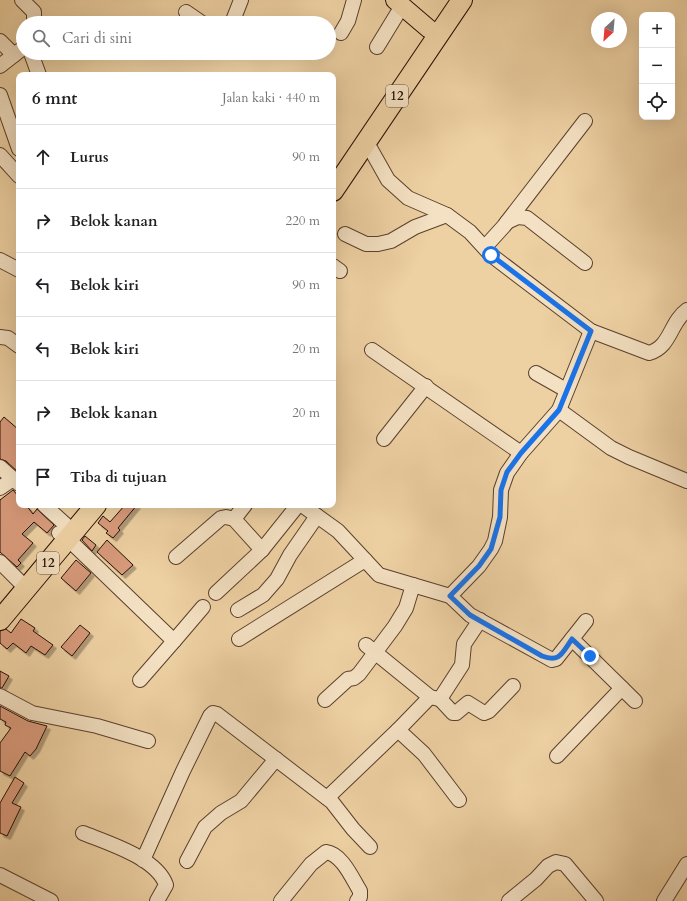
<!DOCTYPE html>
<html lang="id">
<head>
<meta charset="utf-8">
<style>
  :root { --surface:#fff; --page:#f2f2f2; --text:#202124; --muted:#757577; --line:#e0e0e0 }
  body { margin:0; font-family:Cardo,serif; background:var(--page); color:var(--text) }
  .controls { position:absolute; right:12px; top:12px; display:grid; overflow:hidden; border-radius:8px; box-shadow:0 4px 16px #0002 }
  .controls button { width:36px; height:36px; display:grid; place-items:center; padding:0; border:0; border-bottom:1px solid var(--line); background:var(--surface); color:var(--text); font:20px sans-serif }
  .compass { position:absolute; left:591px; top:12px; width:36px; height:36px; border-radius:50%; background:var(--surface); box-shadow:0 4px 16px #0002; rotate:206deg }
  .stop { position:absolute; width:12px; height:12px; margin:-9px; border:3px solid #1a73e8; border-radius:50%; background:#fff }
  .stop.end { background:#1a73e8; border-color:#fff; box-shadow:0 1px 4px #0008 }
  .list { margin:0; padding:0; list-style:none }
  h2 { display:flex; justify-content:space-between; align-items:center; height:52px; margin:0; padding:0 16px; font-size:17px }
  h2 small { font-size:13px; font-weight:400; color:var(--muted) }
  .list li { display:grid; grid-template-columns:26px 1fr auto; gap:12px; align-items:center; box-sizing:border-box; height:64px; padding:0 16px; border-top:1px solid var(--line) }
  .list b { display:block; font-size:15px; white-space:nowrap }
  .list em { font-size:13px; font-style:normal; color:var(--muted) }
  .icon { flex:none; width:22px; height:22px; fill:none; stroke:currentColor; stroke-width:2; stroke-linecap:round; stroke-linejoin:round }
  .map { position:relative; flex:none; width:687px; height:901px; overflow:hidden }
  .search { position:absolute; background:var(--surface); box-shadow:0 4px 16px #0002; left:16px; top:16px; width:320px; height:44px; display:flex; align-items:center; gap:10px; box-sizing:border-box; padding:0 14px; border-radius:22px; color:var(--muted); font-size:15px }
  .panel { position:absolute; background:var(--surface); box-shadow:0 4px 16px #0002; left:16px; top:72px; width:320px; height:436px; border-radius:8px }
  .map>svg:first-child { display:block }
</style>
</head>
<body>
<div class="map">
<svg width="687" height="901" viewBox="0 0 687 901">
  <defs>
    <filter id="shadow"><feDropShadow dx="3.5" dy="3.5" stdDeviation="0" flood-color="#0004"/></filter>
  </defs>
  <rect width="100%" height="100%" fill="#eed1a3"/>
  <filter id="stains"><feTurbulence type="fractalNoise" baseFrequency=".005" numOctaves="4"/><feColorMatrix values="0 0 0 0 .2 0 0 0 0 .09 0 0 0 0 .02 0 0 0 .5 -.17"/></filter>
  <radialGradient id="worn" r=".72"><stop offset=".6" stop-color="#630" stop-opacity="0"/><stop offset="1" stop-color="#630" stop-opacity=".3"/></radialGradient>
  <g fill="#d99b7c" stroke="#280f04" filter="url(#shadow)">
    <path d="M4,417l15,13v43l-13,-12 -6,-2v-37z"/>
    <path d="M13,490l6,7v8h7l7,9 4,-5 17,16 -7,8 -13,-11 -12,12 11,9 -15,17 3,3 -4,4 -17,-15v-52z"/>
    <path d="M125,505h12l-19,23 2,2 -7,8 -7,-5 2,-2 -10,-8 5,-7 7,6z"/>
    <path d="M85,536l11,9 -4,6 -10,-11z"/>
    <path d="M107,540l26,25 -11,10 -25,-23z"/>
    <path d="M76,560l15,13 -15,18 -15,-13z"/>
    <path d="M21,619l14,9 -2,3 20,14 -8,10 -14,-9 -5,7 -13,-10 -6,6 -7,-6v-12l6,-2 5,4z"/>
    <path d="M80,625l10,8 -18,23 -11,-9z"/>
    <path d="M0,671l9,5 -7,12h-2z"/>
    <path d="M0,706l28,15 19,5 -11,23 -6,7 -5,-4 -15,24 -10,-5v-28l11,-15 -6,-3 1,-3 -6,-3z"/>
    <path d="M15,777l9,6 -12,20 9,4 -14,29 -7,-3v-30z"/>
  </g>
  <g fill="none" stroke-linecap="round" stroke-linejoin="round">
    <g stroke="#5a402c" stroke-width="16">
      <g id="minor">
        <path d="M22,0l12,12v11"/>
        <path d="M186,12l16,11"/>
        <path d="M232,23l9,-23"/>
        <path d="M341,33l7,-12 6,-21"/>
        <path d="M0,41l14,14"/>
        <path d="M377,47l25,-41"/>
        <path d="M31,53l8,22"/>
        <path d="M0,66l23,-18"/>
        <path d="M0,95l19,54"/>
        <path d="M366,141l22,39 20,18 39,17 23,17 21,23 100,76 58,22c22,-6 21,-31 38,-43"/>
        <path d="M0,155l19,21"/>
        <path d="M507,222l11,-5 9,1 58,45"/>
        <path d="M345,234l21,10h12l13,-3 24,-14 32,-12"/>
        <path d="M485,247l19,-21 81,-105"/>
        <path d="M0,260l19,10"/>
        <path d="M333,266l7,5"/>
        <path d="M0,337l8,1 11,8"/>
        <path d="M372,350l149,103"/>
        <path d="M536,373l30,17"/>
        <path d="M559,410l52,38 18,9 58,24"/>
        <path d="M384,439l42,-53"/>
        <path d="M0,467l19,17"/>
        <path d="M0,488l13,-9"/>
        <path d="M44,505l22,20"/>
        <path d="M302,505l36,26 41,44 71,21 29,-30 12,-17 4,-8 5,-24 1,-27 6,-17 14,-20 38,-43 32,-79"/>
        <path d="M234,519l11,-14"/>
        <path d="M59,533l9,6 106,102 29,-34"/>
        <path d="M176,557l45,-39 5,-1 8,2 28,31"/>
        <path d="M0,562l26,26"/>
        <path d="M216,593l46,-43 36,-45"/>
        <path d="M450,596l20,19 82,45 4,-1 30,-38"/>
        <path d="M238,610l25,-15 14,-16 13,-24 27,-39"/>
        <path d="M480,620l-16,24 -2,21 -22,34 13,14h3l12,-10 16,10 5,-2 24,-25"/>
        <path d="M239,639l126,-79"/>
        <path d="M572,639l63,62"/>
        <path d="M366,645l64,52 9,2"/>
        <path d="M140,680l34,-39"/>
        <path d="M0,696l32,17 65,13 51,15"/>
        <path d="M325,700l23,-21 6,-1 5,-4 36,-48 11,-18 7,-23"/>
        <path d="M398,730l26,24 35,46"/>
        <path d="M557,756l65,-68"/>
        <path d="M327,798l71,-68 32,-33"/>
        <path d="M83,833c25,10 74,25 83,52l-9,16"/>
        <path d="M143,860l40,-89 27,-55 3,-3 4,1 115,88 21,27 17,18"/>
        <path d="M187,861l18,-34 16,-14 20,-12 35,-42"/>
        <path d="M0,875l51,26"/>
        <path d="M281,901l30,-37 15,-12c16,2 26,26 34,39v6l-3,4"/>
        <path d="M509,901l27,-22 12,-13 8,-4 9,2 31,37"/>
        <path d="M664,901l23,-37"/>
      </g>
    </g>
    <g stroke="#280f04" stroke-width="20">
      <path id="major" d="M395,0l34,29"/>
    </g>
    <g stroke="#280f04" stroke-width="22">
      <g id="highway">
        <path d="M333,191l129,-191"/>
        <path d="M0,620l96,-115"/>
      </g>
    </g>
    <use href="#minor" stroke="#f4e1c3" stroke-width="14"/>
    <use href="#major" stroke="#eed1a3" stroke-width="18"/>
    <use href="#highway" stroke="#eed1a3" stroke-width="20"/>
  </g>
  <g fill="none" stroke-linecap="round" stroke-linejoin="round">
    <path stroke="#1a73e8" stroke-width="5" d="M491,255l100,76 -32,79 -38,43 -14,19 -6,18 -1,27 -9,32 -12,17 -29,30 20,19 72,41c18,7 20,-3 30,-17l18,17"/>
  </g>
  <g text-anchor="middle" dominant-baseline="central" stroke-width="3.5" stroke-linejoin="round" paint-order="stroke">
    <g fill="#f4e1c3" stroke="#654e3d" stroke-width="1">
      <rect x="386" y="85" width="22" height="22" rx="3"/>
      <rect x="37" y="552" width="22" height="22" rx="3"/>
    </g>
    <g font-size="13" font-weight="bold" fill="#280f04">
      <text x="397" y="96">12</text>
      <text x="48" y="563">12</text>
    </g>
  </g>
  <rect width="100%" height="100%" filter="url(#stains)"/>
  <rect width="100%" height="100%" fill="url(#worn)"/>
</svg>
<div class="controls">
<button>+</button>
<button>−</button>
<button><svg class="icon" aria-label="locate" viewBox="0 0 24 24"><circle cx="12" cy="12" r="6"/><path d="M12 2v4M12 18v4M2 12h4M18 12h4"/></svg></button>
</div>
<svg class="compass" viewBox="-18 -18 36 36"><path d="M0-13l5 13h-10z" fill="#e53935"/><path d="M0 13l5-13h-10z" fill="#757577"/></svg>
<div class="stop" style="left:491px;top:255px"></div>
<div class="stop end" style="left:590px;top:656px"></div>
<div class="search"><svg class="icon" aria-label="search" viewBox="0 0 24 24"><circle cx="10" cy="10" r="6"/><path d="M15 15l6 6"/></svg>Cari di sini</div>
<section class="panel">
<h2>6 mnt<small>Jalan kaki · 440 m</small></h2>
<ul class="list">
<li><svg class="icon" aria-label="ahead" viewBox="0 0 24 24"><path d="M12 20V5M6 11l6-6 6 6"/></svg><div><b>Lurus</b></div><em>90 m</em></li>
<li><svg class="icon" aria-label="right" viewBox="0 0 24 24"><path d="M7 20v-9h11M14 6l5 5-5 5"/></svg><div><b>Belok kanan</b></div><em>220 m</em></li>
<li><svg class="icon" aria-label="left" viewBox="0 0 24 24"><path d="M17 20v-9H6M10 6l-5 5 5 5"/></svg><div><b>Belok kiri</b></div><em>90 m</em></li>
<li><svg class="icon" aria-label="left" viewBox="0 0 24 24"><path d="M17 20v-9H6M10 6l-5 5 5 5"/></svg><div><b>Belok kiri</b></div><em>20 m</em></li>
<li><svg class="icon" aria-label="right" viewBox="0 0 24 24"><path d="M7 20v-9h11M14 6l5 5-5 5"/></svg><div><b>Belok kanan</b></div><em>20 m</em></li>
<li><svg class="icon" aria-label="arrive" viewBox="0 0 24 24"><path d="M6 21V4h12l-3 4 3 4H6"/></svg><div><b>Tiba di tujuan</b></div></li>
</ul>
</section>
</div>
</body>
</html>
